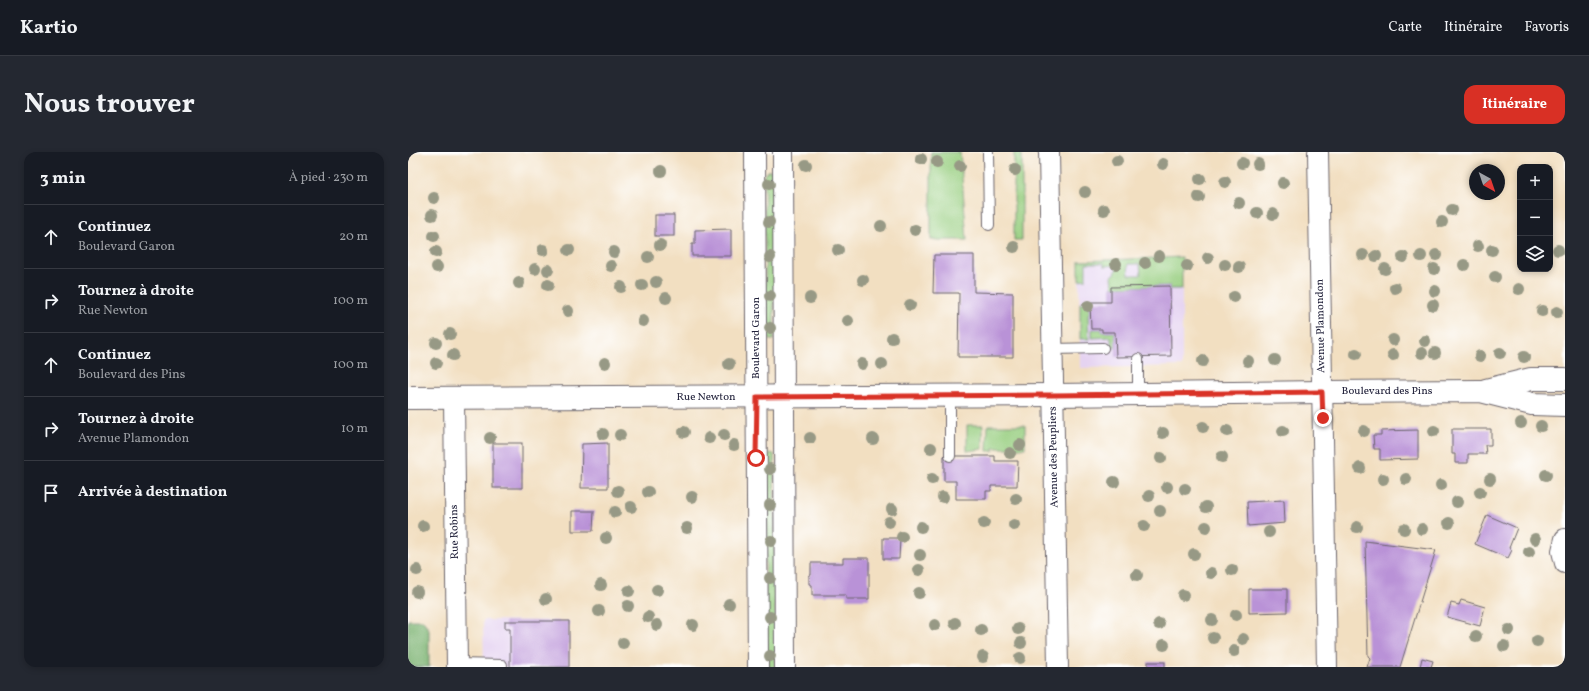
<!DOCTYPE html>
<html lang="fr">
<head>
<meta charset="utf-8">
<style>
  :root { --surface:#171b24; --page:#242831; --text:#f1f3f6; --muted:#9ea1a6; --line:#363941; --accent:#d93025 }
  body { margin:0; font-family:Vollkorn,serif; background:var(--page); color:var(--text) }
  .controls { position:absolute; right:12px; top:12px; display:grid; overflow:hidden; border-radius:8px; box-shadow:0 2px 6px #0003 }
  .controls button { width:36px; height:36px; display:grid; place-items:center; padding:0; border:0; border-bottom:1px solid var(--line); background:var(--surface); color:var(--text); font:20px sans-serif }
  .compass { position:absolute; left:1061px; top:12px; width:36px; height:36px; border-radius:50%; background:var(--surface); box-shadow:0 2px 6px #0003; rotate:140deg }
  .stop { position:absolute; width:12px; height:12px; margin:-9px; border:3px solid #d93025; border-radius:50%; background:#fff }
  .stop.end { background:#d93025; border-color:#fff; box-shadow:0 1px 4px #0008 }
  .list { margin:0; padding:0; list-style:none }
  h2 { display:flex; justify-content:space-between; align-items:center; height:52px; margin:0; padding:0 16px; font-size:17px }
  h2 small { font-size:13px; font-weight:400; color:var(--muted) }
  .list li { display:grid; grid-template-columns:26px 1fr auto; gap:12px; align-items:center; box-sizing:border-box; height:64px; padding:0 16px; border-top:1px solid var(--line) }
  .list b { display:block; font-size:15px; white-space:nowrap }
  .list p { margin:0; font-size:13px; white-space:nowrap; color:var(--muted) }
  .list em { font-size:13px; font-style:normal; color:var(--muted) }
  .icon { flex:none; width:22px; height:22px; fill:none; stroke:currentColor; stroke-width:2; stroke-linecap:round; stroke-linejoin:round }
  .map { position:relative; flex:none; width:1157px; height:515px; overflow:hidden; border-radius:12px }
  header { display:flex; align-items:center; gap:24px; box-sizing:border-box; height:56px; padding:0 20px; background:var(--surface); border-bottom:1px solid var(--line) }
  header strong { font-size:19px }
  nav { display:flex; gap:22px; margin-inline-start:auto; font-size:14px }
  .intro { display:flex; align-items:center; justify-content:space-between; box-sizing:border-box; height:96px; padding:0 24px }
  h1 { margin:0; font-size:28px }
  .button { padding:10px 18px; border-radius:12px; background:var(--accent); color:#fff; font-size:14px; font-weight:700 }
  main { display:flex; gap:24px; padding:0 24px }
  aside { flex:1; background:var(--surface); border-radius:12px; box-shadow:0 2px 6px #0003 }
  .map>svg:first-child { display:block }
</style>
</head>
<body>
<header>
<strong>Kartio</strong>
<nav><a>Carte</a><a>Itinéraire</a><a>Favoris</a></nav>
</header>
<div class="intro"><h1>Nous trouver</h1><a class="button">Itinéraire</a></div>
<main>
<aside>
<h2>3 min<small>À pied · 230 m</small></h2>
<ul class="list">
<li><svg class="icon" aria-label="ahead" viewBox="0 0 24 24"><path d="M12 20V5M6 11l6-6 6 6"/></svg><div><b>Continuez</b><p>Boulevard Garon</p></div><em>20 m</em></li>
<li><svg class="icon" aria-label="right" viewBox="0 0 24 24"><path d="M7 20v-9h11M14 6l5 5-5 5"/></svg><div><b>Tournez à droite</b><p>Rue Newton</p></div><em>100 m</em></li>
<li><svg class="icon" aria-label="ahead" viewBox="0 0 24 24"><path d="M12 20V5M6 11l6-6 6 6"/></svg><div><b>Continuez</b><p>Boulevard des Pins</p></div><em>100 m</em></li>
<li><svg class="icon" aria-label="right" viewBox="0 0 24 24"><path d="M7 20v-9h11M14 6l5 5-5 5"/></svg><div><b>Tournez à droite</b><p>Avenue Plamondon</p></div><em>10 m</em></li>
<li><svg class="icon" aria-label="arrive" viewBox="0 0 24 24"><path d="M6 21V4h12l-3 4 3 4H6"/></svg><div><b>Arrivée à destination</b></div></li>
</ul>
</aside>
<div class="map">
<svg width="1157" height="515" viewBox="0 0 1157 515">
  <rect width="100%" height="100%" fill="#fff"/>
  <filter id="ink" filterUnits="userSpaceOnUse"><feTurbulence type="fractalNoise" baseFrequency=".025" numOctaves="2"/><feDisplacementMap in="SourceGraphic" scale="8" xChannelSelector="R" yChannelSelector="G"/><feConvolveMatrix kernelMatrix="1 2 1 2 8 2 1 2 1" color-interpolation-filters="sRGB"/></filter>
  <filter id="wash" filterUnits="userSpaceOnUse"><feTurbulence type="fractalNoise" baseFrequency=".012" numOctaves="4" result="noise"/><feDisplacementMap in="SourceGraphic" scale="16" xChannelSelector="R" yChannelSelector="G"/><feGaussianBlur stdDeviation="0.9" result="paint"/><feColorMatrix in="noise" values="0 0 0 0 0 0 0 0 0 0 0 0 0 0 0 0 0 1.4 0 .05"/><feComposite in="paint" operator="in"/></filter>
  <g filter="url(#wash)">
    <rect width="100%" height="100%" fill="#f2dfc1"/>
    <g fill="#e5d3f1">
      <path d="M774,105v109l-102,2 -1,-107z"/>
      <path d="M75,468l86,1v46h-85z"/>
    </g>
    <g fill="#99cf81" stroke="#5e785e" fill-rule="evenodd">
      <path d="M523,0h29l7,88h-36z"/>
      <path d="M606,0h6l2,3v85h-8z"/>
      <path d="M363,18l3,1v169h-5l-3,-3 -2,-162 3,-4z"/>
      <path d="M774,105v32h-12v-3l-57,1 -1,-12 3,-1 3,-9 -14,1v-3h-18v16l-7,1v-19zM720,112h12l1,11h-12z"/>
      <path d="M682,150v12h-2l1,25h-9v-36z"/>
      <path d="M684,177h10v3h13l1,16 -5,-1v-10l-19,1z"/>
      <path d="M559,273h16v24l-16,2z"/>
      <path d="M580,273h37v23h-31v3h-7z"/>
      <path d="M362,301l4,1 2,213h-11l1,-210z"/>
    </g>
    <path fill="#7ab26f" stroke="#4e6a55" d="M0,468h15l6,10v37h-21z"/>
    <g id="blocks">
      <g fill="#b992d7">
        <rect x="247" y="63" width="19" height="21"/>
        <path d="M323,77v27h-39v-12h3v-14z"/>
        <path d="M526,103h40v37l39,1v64h-55l1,-64h-26z"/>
        <path d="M762,134l1,70 -55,1 -1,-25h-13v-3h-11l-1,-27h21v-15z"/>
        <path d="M1044,277h39v16h-6l1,9h-18v9h-13v-9h-3z"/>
        <path d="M1010,278v29l-38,1v-11h-6l-1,-14h8v-4z"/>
        <rect x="85" y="291" width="29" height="45"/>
        <path d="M200,291v45h-27l1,-44z"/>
        <path d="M536,304h51v5h23l-1,25h-26v5h-5v8h-30v-18h-12z"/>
        <path d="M876,348l1,23 -37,3 -1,-24z"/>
        <path d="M164,359h22l-1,20h-21z"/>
        <path d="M1079,363l30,13 -8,20 3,2 -4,8 -33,-14z"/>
        <path d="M475,386h17l-1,21h-16z"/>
        <path d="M957,389l71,9 -36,117h-33l3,-9 -2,-2z"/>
        <path d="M435,406h26v41h-23v-4h-34v-10l-3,-1v-9h2v-12h32z"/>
        <path d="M841,437h38v23l-38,1z"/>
        <path d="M1053,448l24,7 -5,19 -33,-9 4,-14 8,2z"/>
        <path d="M97,469h64v46h-59v-39h-5z"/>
        <path d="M1014,506l11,3 -2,6h-11z"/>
        <rect x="740" y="510" width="17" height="5"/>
      </g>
    </g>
  </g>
  <g filter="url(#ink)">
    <use href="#blocks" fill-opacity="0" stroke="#6b646a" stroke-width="1"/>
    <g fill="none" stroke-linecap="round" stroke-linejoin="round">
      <g stroke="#6b646a" stroke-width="12">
        <g id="service">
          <path d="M580,0l1,73"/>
          <path d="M644,197l51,-1"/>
          <path d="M730,207v35"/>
          <path d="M542,244v60"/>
          <path d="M49,512l45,1"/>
        </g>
      </g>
      <g stroke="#6b646a" stroke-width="22">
        <g id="minor">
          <path d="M347,0l3,515"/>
          <path d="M375,0l2,515"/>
          <path d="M641,0l9,515"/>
          <path d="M910,0l9,515"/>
          <path d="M46,246l3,269"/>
          <path d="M1157,387l-3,12 3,12"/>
        </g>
      </g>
      <g stroke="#6b646a" stroke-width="24">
        <g id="tertiary">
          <path d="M1078,238l45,-11h34"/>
          <path d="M0,246l645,-3 269,-3 159,-1 51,13 33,1"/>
        </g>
      </g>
      <use href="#service" stroke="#fff" stroke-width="10"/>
      <use href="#minor" stroke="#fff" stroke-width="20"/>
      <use href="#tertiary" stroke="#fff" stroke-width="22"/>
    </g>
    <g fill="#979985">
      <circle cx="513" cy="7" r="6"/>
      <circle cx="709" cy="9" r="6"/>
      <circle cx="529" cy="10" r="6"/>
      <circle cx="834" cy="11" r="6"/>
      <circle cx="755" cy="12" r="6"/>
      <circle cx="850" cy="12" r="6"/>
      <circle cx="398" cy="13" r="6"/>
      <circle cx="552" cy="14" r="6"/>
      <circle cx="607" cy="18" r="6"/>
      <circle cx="253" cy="19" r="6"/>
      <circle cx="792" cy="27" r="6"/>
      <circle cx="817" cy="30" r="6"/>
      <circle cx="875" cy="31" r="6"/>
      <circle cx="361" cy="32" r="6"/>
      <circle cx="677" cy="40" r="6"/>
      <circle cx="791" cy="45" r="6"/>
      <circle cx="26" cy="46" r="6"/>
      <circle cx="831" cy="51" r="6"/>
      <circle cx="696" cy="58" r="6"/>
      <circle cx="1044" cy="58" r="6"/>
      <circle cx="849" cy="61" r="6"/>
      <circle cx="865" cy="62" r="6"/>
      <circle cx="24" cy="63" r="6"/>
      <circle cx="361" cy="70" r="6"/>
      <circle cx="1034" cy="70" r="6"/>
      <circle cx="473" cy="74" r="6"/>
      <circle cx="507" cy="78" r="6"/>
      <circle cx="26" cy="84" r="6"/>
      <circle cx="252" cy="93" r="6"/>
      <circle cx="1070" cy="94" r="6"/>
      <circle cx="606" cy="95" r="6"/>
      <circle cx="135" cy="98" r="6"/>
      <circle cx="161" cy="98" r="6"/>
      <circle cx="430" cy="98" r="6"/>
      <circle cx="1084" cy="98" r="6"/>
      <circle cx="1150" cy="98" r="6"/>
      <circle cx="28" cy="100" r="6"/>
      <circle cx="206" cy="100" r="6"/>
      <circle cx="955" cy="103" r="6"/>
      <circle cx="1028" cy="103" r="6"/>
      <circle cx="751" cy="104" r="6"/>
      <circle cx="968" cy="104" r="6"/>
      <circle cx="1013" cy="104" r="6"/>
      <circle cx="240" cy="105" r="6"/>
      <circle cx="362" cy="105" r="6"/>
      <circle cx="995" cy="105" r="6"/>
      <circle cx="800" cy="106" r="6"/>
      <circle cx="737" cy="111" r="6"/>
      <circle cx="708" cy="112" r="6"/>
      <circle cx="817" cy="113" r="6"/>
      <circle cx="1056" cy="113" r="6"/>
      <circle cx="203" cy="114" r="6"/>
      <circle cx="779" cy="114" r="6"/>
      <circle cx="29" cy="115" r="6"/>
      <circle cx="831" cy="115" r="6"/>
      <circle cx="127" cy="117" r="6"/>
      <circle cx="977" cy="117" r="6"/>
      <circle cx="1026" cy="117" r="6"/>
      <circle cx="140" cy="118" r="6"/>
      <circle cx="1087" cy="125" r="6"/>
      <circle cx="455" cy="128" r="6"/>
      <circle cx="248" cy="130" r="6"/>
      <circle cx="111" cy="131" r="6"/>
      <circle cx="140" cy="133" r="6"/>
      <circle cx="234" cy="133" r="6"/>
      <circle cx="213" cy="135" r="6"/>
      <circle cx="987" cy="136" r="6"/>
      <circle cx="1111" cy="137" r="6"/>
      <circle cx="1027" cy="139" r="6"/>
      <circle cx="362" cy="144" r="6"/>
      <circle cx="826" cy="145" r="6"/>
      <circle cx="258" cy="146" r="6"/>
      <circle cx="402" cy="146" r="6"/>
      <circle cx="502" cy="153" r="6"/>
      <circle cx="1025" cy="153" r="6"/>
      <circle cx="680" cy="154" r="6"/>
      <circle cx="160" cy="159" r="6"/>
      <circle cx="1134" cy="159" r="6"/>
      <circle cx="1149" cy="160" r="6"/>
      <circle cx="235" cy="169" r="6"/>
      <circle cx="440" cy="169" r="6"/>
      <circle cx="362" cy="176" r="6"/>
      <circle cx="42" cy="182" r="6"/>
      <circle cx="484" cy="186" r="6"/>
      <circle cx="985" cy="188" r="6"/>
      <circle cx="1017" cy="189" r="6"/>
      <circle cx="28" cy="191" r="6"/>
      <circle cx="1014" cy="201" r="6"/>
      <circle cx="1027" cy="201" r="6"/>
      <circle cx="1092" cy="201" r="6"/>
      <circle cx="948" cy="202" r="6"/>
      <circle cx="45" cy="203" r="6"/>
      <circle cx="985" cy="203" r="6"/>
      <circle cx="1072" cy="204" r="6"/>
      <circle cx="1116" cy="205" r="6"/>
      <circle cx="867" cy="208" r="6"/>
      <circle cx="795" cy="209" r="6"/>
      <circle cx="840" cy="209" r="6"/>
      <circle cx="28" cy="211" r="6"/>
      <circle cx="197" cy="211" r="6"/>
      <circle cx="321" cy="212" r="6"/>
      <circle cx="454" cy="212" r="6"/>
      <circle cx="474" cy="212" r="6"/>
      <circle cx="1113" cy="271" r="6"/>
      <circle cx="1133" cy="274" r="6"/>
      <circle cx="795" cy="275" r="6"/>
      <circle cx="819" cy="279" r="6"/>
      <circle cx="875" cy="279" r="6"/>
      <circle cx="956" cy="279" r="6"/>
      <circle cx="1026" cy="279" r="6"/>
      <circle cx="276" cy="280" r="6"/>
      <circle cx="755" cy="281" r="6"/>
      <circle cx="195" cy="282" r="6"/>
      <circle cx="212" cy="283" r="6"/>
      <circle cx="316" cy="283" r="6"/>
      <circle cx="82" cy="286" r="6"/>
      <circle cx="301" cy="286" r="6"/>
      <circle cx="402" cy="286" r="6"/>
      <circle cx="465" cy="287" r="6"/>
      <circle cx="326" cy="293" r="6"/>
      <circle cx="612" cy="293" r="6"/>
      <circle cx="523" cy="296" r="6"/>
      <circle cx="602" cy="301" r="6"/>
      <circle cx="814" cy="305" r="6"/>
      <circle cx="753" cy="306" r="6"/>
      <circle cx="952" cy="316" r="6"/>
      <circle cx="362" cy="317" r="6"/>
      <circle cx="1138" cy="323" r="6"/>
      <circle cx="524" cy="327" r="6"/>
      <circle cx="975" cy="327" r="6"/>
      <circle cx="998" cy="327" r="6"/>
      <circle cx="1082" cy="327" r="6"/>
      <circle cx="706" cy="330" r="6"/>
      <circle cx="1033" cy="333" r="6"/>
      <circle cx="759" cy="335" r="6"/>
      <circle cx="777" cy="337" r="6"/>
      <circle cx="210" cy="339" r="6"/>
      <circle cx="240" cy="340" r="6"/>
      <circle cx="1072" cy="340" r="6"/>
      <circle cx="741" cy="344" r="6"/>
      <circle cx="284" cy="345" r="6"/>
      <circle cx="535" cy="345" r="6"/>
      <circle cx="608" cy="347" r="6"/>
      <circle cx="1049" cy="350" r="6"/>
      <circle cx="362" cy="353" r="6"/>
      <circle cx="223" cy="355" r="6"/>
      <circle cx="798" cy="355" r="6"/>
      <circle cx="484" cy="357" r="6"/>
      <circle cx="752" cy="359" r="6"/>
      <circle cx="207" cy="360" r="6"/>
      <circle cx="481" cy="370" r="6"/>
      <circle cx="576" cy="371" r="6"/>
      <circle cx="1041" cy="371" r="6"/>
      <circle cx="606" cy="373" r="6"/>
      <circle cx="15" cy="374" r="6"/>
      <circle cx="736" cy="374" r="6"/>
      <circle cx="513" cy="375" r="6"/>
      <circle cx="798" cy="375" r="6"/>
      <circle cx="949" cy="375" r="6"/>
      <circle cx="279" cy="376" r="6"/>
      <circle cx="996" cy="377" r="6"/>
      <circle cx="1014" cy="377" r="6"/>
      <circle cx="861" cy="380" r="6"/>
      <circle cx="494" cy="385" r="6"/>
      <circle cx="198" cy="386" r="6"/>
      <circle cx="1127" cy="387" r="6"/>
      <circle cx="363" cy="389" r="6"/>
      <circle cx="1121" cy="400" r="6"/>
      <circle cx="786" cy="402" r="6"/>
      <circle cx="512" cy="403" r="6"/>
      <circle cx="9" cy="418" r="6"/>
      <circle cx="511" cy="418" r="6"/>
      <circle cx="824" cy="418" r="6"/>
      <circle cx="803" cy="421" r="6"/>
      <circle cx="729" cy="423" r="6"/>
      <circle cx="362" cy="426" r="6"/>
      <circle cx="193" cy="433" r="6"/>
      <circle cx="249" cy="438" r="6"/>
      <circle cx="221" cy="439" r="6"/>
      <circle cx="9" cy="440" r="6"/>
      <circle cx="511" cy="441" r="6"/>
      <circle cx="775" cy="443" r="6"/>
      <circle cx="138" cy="447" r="6"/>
      <circle cx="321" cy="452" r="6"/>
      <circle cx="220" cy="454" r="6"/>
      <circle cx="191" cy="459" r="6"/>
      <circle cx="828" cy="463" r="6"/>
      <circle cx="240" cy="465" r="6"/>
      <circle cx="362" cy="465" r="6"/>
      <circle cx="804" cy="468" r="6"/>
      <circle cx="547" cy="471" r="6"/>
      <circle cx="751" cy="472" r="6"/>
      <circle cx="249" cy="473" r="6"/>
      <circle cx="285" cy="473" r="6"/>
      <circle cx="527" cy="473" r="6"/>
      <circle cx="610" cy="477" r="6"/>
      <circle cx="573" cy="478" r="6"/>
      <circle cx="1101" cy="478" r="6"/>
      <circle cx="1068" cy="484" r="6"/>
      <circle cx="805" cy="486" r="6"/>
      <circle cx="835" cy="487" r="6"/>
      <circle cx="1129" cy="489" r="6"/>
      <circle cx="215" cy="491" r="6"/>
      <circle cx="613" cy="491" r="6"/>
      <circle cx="756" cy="493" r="6"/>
      <circle cx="1096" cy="494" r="6"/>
      <circle cx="826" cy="499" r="6"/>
      <circle cx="362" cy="504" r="6"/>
      <circle cx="575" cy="505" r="6"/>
      <circle cx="612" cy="506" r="6"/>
    </g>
  </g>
  <g fill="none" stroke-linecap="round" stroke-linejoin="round" filter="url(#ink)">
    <path stroke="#d93025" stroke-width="5" d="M348,306l1,-61 296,-2 269,-3 1,26"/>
  </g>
  <g text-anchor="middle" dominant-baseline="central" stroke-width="3" stroke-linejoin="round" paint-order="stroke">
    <g font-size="11" fill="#22223b" stroke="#fff">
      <text transform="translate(913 174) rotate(-91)">Avenue Plamondon</text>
      <text transform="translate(348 186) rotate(-90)">Boulevard Garon</text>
      <text x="979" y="239">Boulevard des Pins</text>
      <text x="298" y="245">Rue Newton</text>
      <text transform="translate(646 305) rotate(-91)">Avenue des Peupliers</text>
      <text transform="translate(47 380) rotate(-91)">Rue Robins</text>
    </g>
  </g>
</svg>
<div class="controls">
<button>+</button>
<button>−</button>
<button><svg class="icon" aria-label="layers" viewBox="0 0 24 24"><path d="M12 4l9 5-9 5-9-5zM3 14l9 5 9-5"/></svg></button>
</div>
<svg class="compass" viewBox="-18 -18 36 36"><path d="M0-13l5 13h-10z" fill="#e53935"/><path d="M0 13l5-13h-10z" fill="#9ea1a6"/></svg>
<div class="stop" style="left:348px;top:306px"></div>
<div class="stop end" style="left:915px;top:266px"></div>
</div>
</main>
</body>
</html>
